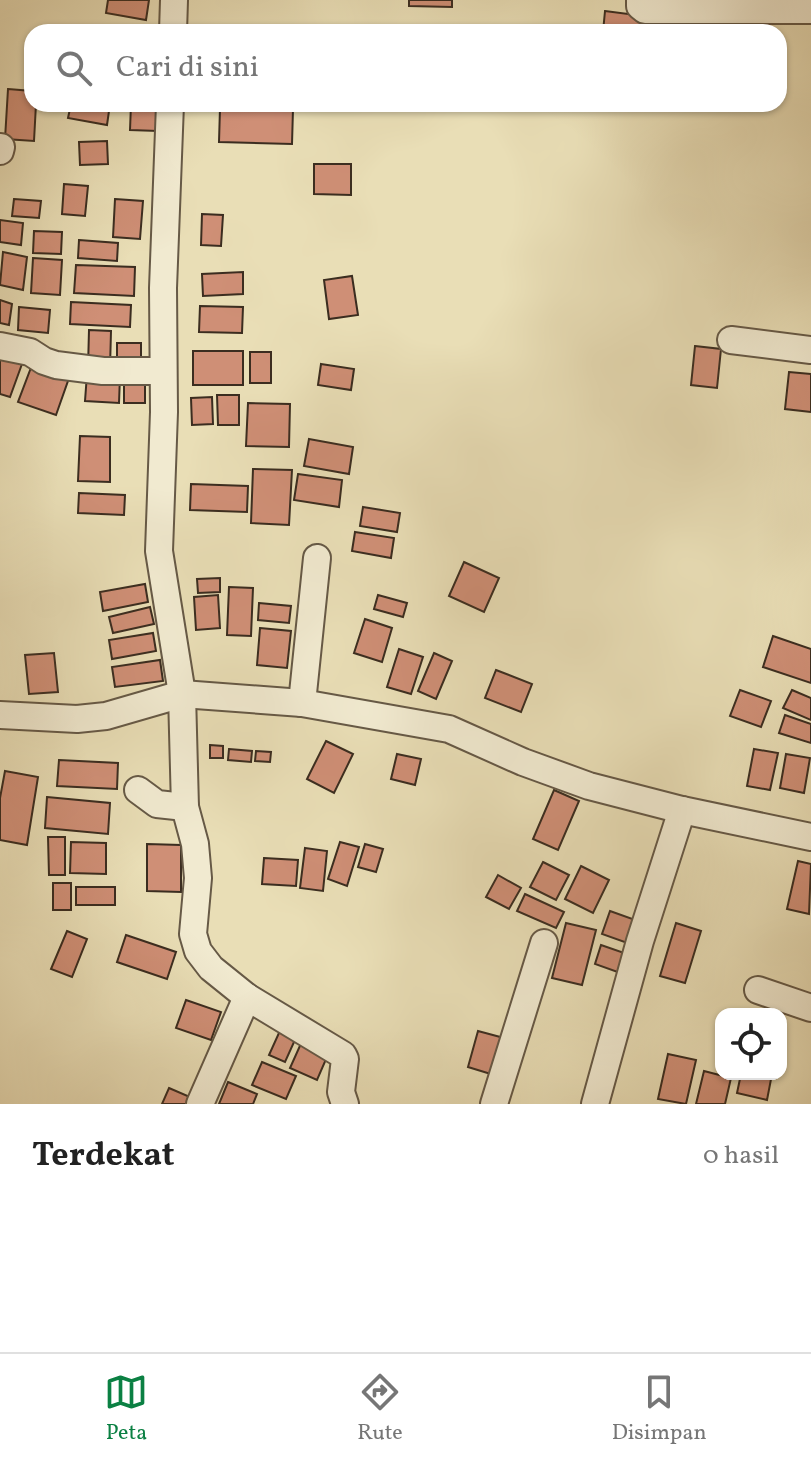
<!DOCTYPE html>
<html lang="id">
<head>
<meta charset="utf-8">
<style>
  :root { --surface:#fff; --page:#f6f6f6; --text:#222; --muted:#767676; --line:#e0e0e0; --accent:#0b8043 }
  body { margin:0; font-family:Vollkorn,serif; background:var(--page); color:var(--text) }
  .controls { position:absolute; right:24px; bottom:24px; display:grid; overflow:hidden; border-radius:16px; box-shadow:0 2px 6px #0004 }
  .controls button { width:72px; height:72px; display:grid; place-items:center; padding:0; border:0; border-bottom:2px solid var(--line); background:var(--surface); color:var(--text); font:40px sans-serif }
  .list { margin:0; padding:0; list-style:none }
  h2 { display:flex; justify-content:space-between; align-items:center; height:104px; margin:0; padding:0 32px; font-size:34px }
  h2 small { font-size:26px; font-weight:400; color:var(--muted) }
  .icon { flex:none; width:44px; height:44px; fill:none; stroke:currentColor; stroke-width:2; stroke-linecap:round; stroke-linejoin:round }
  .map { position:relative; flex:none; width:811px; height:1104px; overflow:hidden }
  .search { position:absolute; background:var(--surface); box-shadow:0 2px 6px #0004; left:24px; right:24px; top:24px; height:88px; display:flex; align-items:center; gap:20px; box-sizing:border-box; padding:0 28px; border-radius:24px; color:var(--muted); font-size:30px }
  .sheet { height:248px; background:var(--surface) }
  nav { display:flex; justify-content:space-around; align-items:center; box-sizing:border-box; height:112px; border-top:2px solid var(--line); background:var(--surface); font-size:22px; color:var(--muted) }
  nav a { display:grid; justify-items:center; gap:4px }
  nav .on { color:var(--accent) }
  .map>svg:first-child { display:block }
</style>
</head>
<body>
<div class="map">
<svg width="811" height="1104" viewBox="0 0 811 1104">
  <rect width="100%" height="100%" fill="#e9deb6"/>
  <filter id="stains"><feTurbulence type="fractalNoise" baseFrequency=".0025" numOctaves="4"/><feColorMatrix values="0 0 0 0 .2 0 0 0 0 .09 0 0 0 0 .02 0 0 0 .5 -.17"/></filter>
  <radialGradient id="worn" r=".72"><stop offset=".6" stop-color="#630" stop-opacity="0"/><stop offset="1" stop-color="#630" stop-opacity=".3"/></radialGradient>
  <g fill="#cf8f76" stroke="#3b2d20" stroke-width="2">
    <path d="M108,0h41l-3,20 -40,-7z"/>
    <path d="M409,0h43v7l-43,-1z"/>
    <path d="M605,11l39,5 -2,16h-39z"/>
    <path d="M8,89l24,2v13h4l-2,37 -29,-2z"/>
    <path d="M71,104h39l-3,21 -39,-7z"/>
    <path d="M131,104h28l-1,27 -28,-1z"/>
    <path d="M220,108l73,1 -1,35 -73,-2z"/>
    <path d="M107,141l1,23 -28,1 -1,-23z"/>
    <path d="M314,164h37v31l-37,-1z"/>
    <path d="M64,184l24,2 -3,30 -23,-2z"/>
    <path d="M14,199l27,2 -2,17 -27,-2z"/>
    <path d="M115,199l28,2 -3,38 -27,-2z"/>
    <path d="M202,214l21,1 -2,31 -20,-1z"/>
    <path d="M0,220l23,3 -2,22 -21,-3z"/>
    <path d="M34,231l28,1 -1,22 -28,-1z"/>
    <path d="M79,240l39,3 -1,18 -39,-3z"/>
    <path d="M3,252l24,5 -4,33 -23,-5z"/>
    <path d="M33,258l29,2 -2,35 -29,-2z"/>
    <path d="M76,265l59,2 -1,29 -60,-3z"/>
    <path d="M243,272v22l-40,2 -1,-22z"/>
    <path d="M352,276l6,39 -29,4 -5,-39z"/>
    <path d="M0,300l12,4 -3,21 -9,-2z"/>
    <path d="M71,302l60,3 -1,22 -60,-3z"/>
    <path d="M200,306l43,1 -1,26 -43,-1z"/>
    <path d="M19,307l31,3 -2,23 -30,-3z"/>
    <path d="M89,330l22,1 -1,37h-22z"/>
    <rect x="117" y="343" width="24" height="22"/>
    <path d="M695,346l26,3 -4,39 -26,-3z"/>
    <rect x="193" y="351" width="50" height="34"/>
    <rect x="250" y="352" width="21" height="31"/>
    <path d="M0,357l22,7 -12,33 -10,-3z"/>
    <path d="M321,364l33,5 -3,21 -33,-5z"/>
    <path d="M32,365l37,13 -13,37 -38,-13z"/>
    <path d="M789,372l22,2v38l-26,-3z"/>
    <path d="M87,374l33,2 -1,27 -34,-2z"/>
    <rect x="124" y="374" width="21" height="29"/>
    <path d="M217,395h22v30h-21z"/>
    <path d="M212,397l1,27 -21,1 -1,-27z"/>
    <path d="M248,403l42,1 -1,43 -43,-1z"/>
    <path d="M80,436l30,1v45l-32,-1z"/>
    <path d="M309,439l44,8 -4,27 -45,-8z"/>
    <path d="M253,469l39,1 -3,55 -38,-2z"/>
    <path d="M298,474l44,6 -3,27 -45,-7z"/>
    <path d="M191,484l57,2 -1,26 -57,-2z"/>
    <path d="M79,493l46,2 -1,20 -46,-2z"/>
    <path d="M363,507l37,6 -3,19 -37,-6z"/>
    <path d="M355,532l39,6 -3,20 -39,-7z"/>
    <path d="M464,562l35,16 -15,34 -35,-16z"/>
    <path d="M220,578v14l-22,1 -1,-14z"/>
    <path d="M145,584l3,18 -45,9 -3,-19z"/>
    <path d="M229,587l24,1 -2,48 -24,-1z"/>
    <path d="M218,595l2,33 -24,2 -2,-33z"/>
    <path d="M378,595l29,8 -4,14 -29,-8z"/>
    <path d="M259,603l32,3 -2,17 -31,-3z"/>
    <path d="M150,607l4,17 -41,9 -4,-16z"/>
    <path d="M365,619l27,9 -10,34 -28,-9z"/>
    <path d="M260,628l31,3 -4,37 -30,-3z"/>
    <path d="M153,633l3,18 -44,8 -3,-19z"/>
    <path d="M773,636l38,13v34l-48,-16z"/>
    <path d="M399,649l24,8 -12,37 -24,-7z"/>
    <path d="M54,653l4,39 -29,2 -4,-39z"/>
    <path d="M434,653l18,8 -16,38 -18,-8z"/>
    <path d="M160,660l3,21 -48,6 -3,-20z"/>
    <path d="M496,670l36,14 -11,28 -36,-14z"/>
    <path d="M740,690l31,11 -10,26 -31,-11z"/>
    <path d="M792,690l19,8v22l-28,-12z"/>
    <path d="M785,715l26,9v19l-32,-10z"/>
    <path d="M326,741l27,13 -19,39 -27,-14z"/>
    <path d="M210,745l13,1v12h-13z"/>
    <path d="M229,749l23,2 -1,11 -23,-2z"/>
    <path d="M754,749l24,4 -8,37 -23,-4z"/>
    <path d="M256,751l15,1 -1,10 -15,-1z"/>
    <path d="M397,754l24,5 -6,26 -24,-6z"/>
    <path d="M786,754l24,4 -6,35 -24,-5z"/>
    <path d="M59,760l59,3 -1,26 -60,-3z"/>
    <path d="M5,771l33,6 -11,68 -27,-5v-42z"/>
    <path d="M554,790l25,11 -21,49 -25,-11z"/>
    <path d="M47,797l63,6 -2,31 -63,-6z"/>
    <path d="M48,837h17v38h-16z"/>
    <path d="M71,842l35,1v31l-36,-1z"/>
    <path d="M340,842l19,5 -12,39 -19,-7z"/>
    <path d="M147,844l34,1v47l-34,-1z"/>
    <path d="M365,844l18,5 -7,23 -18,-5z"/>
    <path d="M305,848l22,3 -4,40 -23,-3z"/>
    <path d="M264,858l34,2 -2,26 -34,-2z"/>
    <path d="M798,861l13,3 -2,50 -22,-5z"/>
    <path d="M543,862l26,13 -13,25 -26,-13z"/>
    <path d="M581,866l28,14 -16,33 -28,-14z"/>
    <path d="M498,875l23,13 -12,21 -23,-12z"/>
    <rect x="53" y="883" width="18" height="27"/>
    <rect x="76" y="887" width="39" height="18"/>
    <path d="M525,894l39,18 -8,16 -39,-17z"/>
    <path d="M610,911l31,11 -8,23 -31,-11z"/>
    <path d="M566,923l30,7 -14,55 -30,-7z"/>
    <path d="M676,923l25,8 -16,52 -25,-7z"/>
    <path d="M67,931l20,8 -15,38 -21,-8z"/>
    <path d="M126,935l50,17 -9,27 -50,-17z"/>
    <path d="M601,945l32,11 -7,19 -31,-11z"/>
    <path d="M186,1000l35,12 -10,28 -35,-12z"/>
    <path d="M283,1024l16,7 -14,31 -16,-7z"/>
    <path d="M478,1031l26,7 -10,37 -26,-8z"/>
    <path d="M303,1039l27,11 -13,30 -27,-12z"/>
    <path d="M668,1054l28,6 -10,44 -28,-5z"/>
    <path d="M262,1062l34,14 -10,23 -34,-14z"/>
    <path d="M704,1071l27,7 -6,26h-29z"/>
    <path d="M741,1074h31l-5,26 -30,-7z"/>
    <path d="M228,1082l29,12 -4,10h-34z"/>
    <path d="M169,1088l21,9 -2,7h-26z"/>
  </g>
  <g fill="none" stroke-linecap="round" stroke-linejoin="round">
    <g stroke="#665946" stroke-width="30">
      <g id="minor">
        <path d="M640,0v6l5,4h166"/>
        <path d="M173,32l1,-32"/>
        <path d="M170,104l-7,184 1,124 -5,139 23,143 3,113 10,37 3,34 -5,56 5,17 13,17 36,29 96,58 2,4 -4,33 4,12"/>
        <path d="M0,151l1,-4"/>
        <path d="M731,340l80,10"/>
        <path d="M0,346l30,6 14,9 12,4 47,6h60"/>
        <path d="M302,703l15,-145"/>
        <path d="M0,715l77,4 29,-3 76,-22 120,9 147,26 74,33 66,24 93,24 129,27"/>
        <path d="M138,790l19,14 28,3"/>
        <path d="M758,990l53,18"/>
        <path d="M200,1104l47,-107"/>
        <path d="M494,1104l50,-161"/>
        <path d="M595,1104l45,-163 42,-131"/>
      </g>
    </g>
    <use href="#minor" stroke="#f1ead0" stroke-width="26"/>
  </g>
  <rect width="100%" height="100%" filter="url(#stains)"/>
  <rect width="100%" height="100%" fill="url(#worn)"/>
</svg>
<div class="controls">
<button><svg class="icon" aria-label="locate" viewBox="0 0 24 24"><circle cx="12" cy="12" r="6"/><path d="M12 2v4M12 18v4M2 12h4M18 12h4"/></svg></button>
</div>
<div class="search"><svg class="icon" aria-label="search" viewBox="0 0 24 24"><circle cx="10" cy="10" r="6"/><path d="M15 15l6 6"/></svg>Cari di sini</div>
</div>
<section class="sheet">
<h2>Terdekat<small>0 hasil</small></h2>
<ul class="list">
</ul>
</section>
<nav>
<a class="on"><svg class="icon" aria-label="map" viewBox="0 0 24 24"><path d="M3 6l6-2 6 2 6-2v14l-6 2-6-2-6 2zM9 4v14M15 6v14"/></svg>Peta</a>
<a><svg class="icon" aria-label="directions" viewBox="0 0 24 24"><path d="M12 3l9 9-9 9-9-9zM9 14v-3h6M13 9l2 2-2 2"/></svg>Rute</a>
<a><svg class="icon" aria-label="saved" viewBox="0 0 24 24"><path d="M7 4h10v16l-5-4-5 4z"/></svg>Disimpan</a>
</nav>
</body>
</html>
